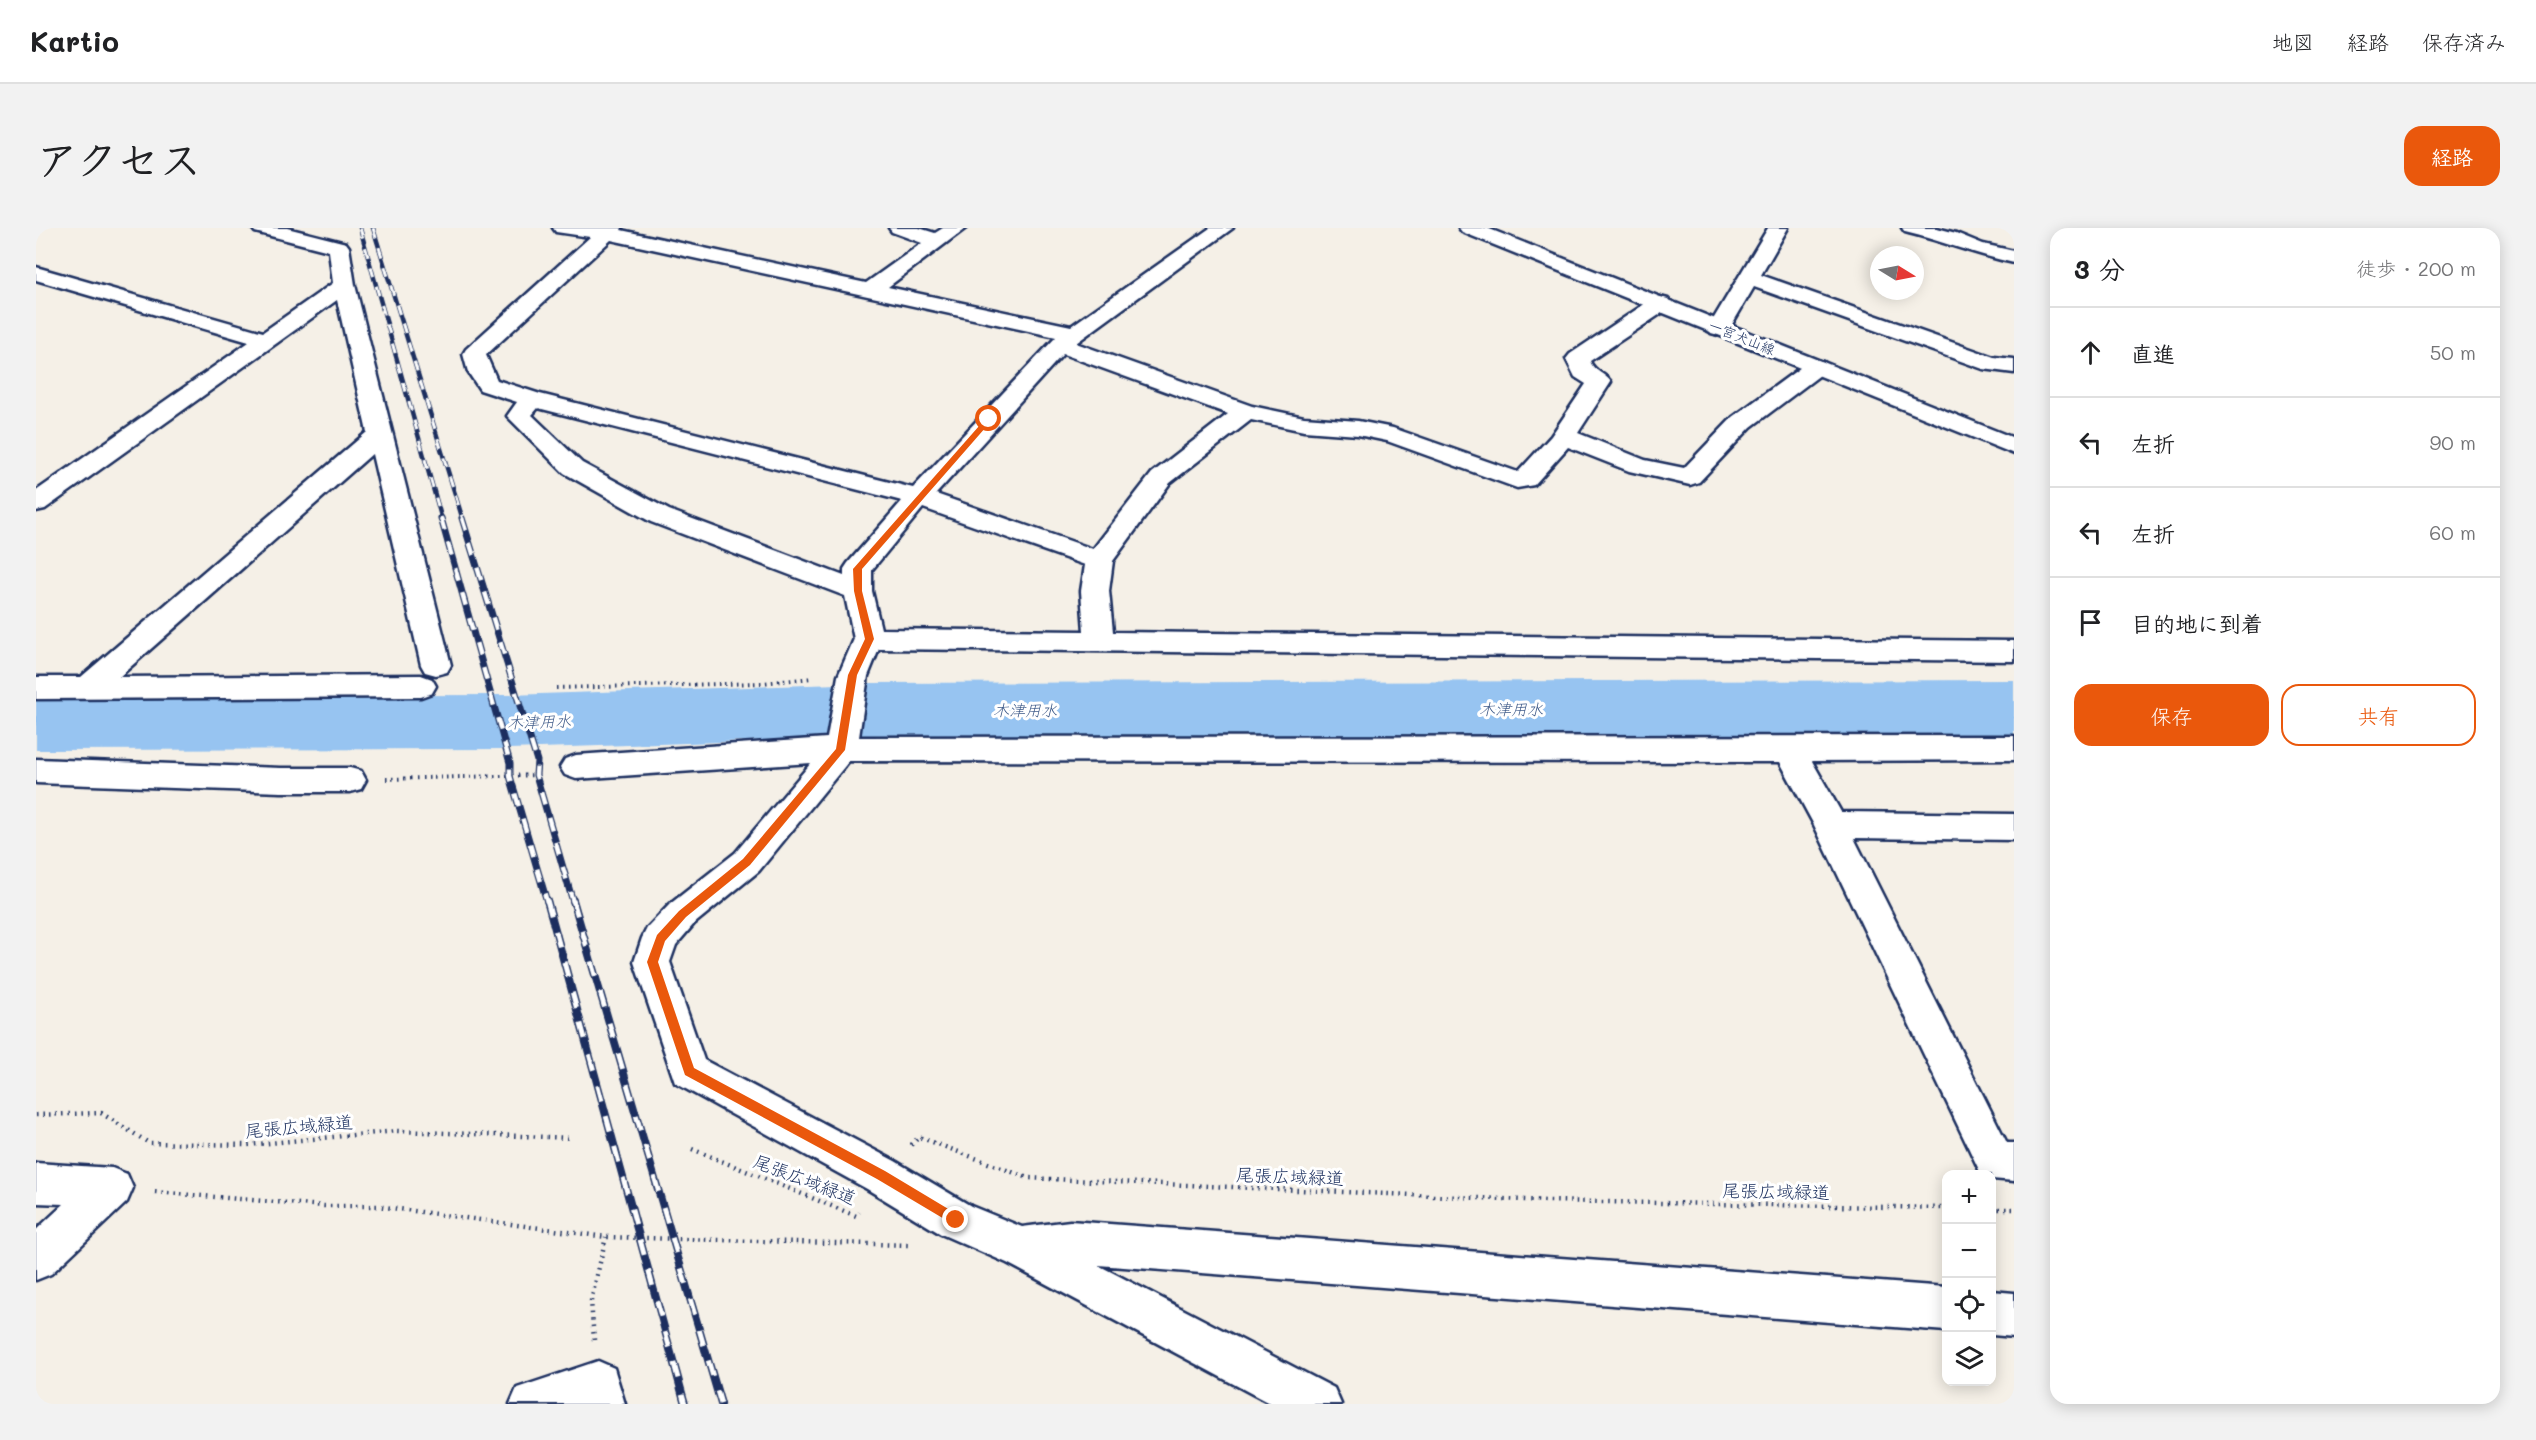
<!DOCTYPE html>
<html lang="ja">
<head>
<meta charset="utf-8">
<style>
  :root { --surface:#fff; --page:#f2f2f2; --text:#202124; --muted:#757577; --line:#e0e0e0; --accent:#ea580c }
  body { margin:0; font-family:Mali,"Klee One",sans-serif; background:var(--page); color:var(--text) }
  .controls { position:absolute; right:18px; bottom:18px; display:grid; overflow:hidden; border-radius:12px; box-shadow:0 3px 15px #0003 }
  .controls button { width:54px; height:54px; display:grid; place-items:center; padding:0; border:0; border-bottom:2px solid var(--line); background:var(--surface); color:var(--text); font:30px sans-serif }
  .compass { position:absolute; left:1834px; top:18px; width:54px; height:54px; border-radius:50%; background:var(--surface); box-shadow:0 3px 15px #0003; rotate:100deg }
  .stop { position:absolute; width:18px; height:18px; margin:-14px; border:4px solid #ea580c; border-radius:50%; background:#fff }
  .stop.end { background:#ea580c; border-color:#fff; box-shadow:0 2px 6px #0008 }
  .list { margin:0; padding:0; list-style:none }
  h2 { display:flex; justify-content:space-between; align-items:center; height:78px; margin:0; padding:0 24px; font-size:26px }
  h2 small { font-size:20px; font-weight:400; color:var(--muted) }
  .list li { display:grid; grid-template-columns:39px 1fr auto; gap:18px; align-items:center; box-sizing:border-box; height:90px; padding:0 24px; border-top:2px solid var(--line) }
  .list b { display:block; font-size:22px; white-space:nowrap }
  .list em { font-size:20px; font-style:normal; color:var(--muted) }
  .actions { display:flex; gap:12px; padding:18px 24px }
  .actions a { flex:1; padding:14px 0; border:2px solid var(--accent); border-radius:18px; text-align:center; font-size:21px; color:var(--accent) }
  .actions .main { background:var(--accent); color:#fff }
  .icon { flex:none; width:33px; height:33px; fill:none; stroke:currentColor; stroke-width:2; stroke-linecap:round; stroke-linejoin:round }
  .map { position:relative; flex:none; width:1978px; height:1176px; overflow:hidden; border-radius:18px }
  header { display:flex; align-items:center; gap:36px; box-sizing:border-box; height:84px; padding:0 30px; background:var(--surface); border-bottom:2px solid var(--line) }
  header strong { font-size:28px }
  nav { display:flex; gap:33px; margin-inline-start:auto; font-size:21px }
  .intro { display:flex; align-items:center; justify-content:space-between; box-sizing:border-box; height:144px; padding:0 36px }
  h1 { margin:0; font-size:42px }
  .button { padding:15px 27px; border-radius:18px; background:var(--accent); color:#fff; font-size:21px; font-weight:700 }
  main { display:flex; gap:36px; padding:0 36px }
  aside { flex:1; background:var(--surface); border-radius:18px; box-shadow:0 3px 15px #0003 }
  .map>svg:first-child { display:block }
</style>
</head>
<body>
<header>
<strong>Kartio</strong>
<nav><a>地図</a><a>経路</a><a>保存済み</a></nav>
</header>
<div class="intro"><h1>アクセス</h1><a class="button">経路</a></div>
<main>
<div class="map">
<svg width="1978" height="1176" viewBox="0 0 1978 1176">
  <rect width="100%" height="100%" fill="#f5f0e7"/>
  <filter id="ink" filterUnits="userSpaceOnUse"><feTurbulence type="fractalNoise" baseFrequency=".0167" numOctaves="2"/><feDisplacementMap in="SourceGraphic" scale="12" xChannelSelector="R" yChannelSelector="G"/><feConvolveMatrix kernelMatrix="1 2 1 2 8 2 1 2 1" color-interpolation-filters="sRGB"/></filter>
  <g filter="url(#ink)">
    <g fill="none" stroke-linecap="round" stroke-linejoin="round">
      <path fill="#97c4f1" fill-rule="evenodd" d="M1978,452v54l-1145,3 -359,12 -474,1v-54l474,-1 359,-12z"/>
      <g stroke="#1b2f5e" stroke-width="5">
        <g id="minor">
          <path d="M216,0h35l59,15 3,4 6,38 96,380 -4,7 -11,3 -11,-3 -4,-7 -49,-211 -253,223 302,-2 11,4 4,7 -4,7 -11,4 -385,2v-22h45l286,-245 -30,-132 -292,209 -9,2v-20l213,-149 -213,-62v-13l227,65 70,-49 -4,-32 -74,-19z"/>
          <path d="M517,0h69l-1,2 245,53 56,-40 -30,-11 -3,-4h30l16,5 8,-5h23l-78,59 183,39 139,-98h23l-157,115 176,63 52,11 54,4 35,7 125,44 33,-36 35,-52 -11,-7 -9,-18 4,-5 82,-55 8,-2 8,2 3,5 -3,5 -78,52c4,11 15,12 21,21l-33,51 67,27 39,8 49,-51 75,-55 8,-2 8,2 4,5 -4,5 -73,55 -52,55 -9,3 -61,-14 -61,-24 -34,38 -17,3 -130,-47 -29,-6 -54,-4 -53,-11 -81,63 -57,78 -4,30 4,41 901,9v20l-1135,-12 -11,27 -9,61 1155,-1v24l-202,1 29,51 173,2v26l-160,-2 153,305h7v38l-22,-2v-5h-11l-167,-349 -34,-63 -931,-1 -90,110 -65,53 -18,21 -6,17 34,98 191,101 76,45 51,21 48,-6 876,66v44l-848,-66 236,123 7,16h-70l-264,-141 -66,-29 -74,-45 -192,-106 -41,-121 8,-24 5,-10 23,-24 65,-51 76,-90 -235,16 -11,-4 -5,-8 5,-8 11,-4 251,-17 11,-62 16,-37 -9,-43 -194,-74 -87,-49 -57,-57 10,-14 -37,-12 -12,-18 -5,-18 3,-5 124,-112 -34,-5zM575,12l445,97 -143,151 -373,-94 -43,-14 -11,-25zM1027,126l165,60 -76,59 -59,76 -157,-55zM502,180l364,93 -54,62 -4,6v7l-175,-66 -87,-47 -50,-48zM887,280l162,57 -4,26 3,40 -203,-2 -9,-38v-21z"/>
          <path d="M1732,0h20l-27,47 233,82 20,2v14l-31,-4 -229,-82 -27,46 -8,2 -8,-2 -3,-5z"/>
          <path d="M1866,0h35l19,5 27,11 31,7v12c-37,-8 -72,-22 -109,-31z"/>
          <path d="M0,531l245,9h69l11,3 5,9 -5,9 -11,3h-69l-245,-9z"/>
          <path d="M0,935l76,5 15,6 6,14 -6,14 -76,72 -15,6v-50l28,-26 -28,-1z"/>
          <path d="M1956,1063l22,2v44l-22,-2z"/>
          <path d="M562,1133l16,7 11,36h-115l7,-16z"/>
        </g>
      </g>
      <g stroke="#1b2f5e" stroke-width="5">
        <path id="major" d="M1423,0h28l527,210v16l-552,-222z"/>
      </g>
      <g stroke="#1b2f5e" stroke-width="4" stroke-dasharray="1.5 4.5" stroke-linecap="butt">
        <path d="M520,460l206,-5 51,-5"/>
        <path d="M350,551l154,-4"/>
      </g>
      <g stroke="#1b2f5e" stroke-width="4.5" stroke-dasharray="1.5 5" stroke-linecap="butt">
        <path d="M0,887l65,-2 48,30 99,2 149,-14 175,7"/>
        <path d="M875,917l8,-8 109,41 519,23 399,7"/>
        <path d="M656,921l164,67 3,-4"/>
        <path d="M119,964l169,14h53l229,31 304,8"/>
        <path d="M1956,981h22"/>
        <path d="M558,1112l-3,-39 15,-64"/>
      </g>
      <use href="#minor" fill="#fff" fill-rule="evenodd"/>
      <use href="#major" fill="#fff" fill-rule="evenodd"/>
      <g stroke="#1b2f5e" stroke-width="4.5">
        <g id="rail-far2">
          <path d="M324,0l82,292"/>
          <path d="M337,0l90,292"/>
        </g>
      </g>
      <g stroke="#1b2f5e" stroke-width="7">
        <g id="rail-far1">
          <path d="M405,290l69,245v13l37,126"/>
          <path d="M426,290l75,243 -1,14 37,127"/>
        </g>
      </g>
      <g stroke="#1b2f5e" stroke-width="8">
        <g id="rail">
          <path d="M511,672l138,504"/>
          <path d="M537,672l148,504"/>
        </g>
      </g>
      <use href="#rail-far2" stroke="#fff" stroke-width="3" stroke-dasharray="10" stroke-linecap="butt"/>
      <use href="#rail-far1" stroke="#fff" stroke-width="4.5" stroke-dasharray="13" stroke-linecap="butt"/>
      <use href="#rail" stroke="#fff" stroke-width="5" stroke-dasharray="16" stroke-linecap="butt"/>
    </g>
  </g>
  <path fill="#ea580c" d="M951,189l6,2 -131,150v22l12,48 -17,36 -12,75 -95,115 -64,52 -21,24 -7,21 36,106 191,103 75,45 2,4 -6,6 -79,-47 -192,-104 -38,-113 10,-27 22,-24 64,-52 93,-110 12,-74 17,-36 -11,-48 -1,-22z"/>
  <g text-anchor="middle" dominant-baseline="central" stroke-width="6" stroke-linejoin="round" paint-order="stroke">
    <g font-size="14" fill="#1b2f5e" stroke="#fff">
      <text transform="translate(1706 109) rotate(22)">一宮犬山線</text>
    </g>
    <g font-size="16" font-style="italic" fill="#405c8a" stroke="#fff">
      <text x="1475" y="480">木津用水</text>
      <text x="989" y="481">木津用水</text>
      <text transform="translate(503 493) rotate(-2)">木津用水</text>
    </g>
    <g font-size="18" fill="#1b2f5e" stroke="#fff">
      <text transform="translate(263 898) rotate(-5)">尾張広域緑道</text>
      <text transform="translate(1254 948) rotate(2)">尾張広域緑道</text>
      <text transform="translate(769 951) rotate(21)">尾張広域緑道</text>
      <text transform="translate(1740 963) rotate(1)">尾張広域緑道</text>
    </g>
  </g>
</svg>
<div class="controls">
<button>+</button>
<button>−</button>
<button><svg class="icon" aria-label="locate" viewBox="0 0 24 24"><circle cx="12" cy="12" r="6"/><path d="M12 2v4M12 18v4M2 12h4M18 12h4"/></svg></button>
<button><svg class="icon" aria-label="layers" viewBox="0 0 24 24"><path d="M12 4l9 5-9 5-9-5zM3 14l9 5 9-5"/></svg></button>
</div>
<svg class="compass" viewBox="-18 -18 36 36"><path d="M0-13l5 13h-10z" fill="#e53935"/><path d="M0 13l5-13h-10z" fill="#757577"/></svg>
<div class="stop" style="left:953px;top:191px"></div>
<div class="stop end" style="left:920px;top:992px"></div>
</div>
<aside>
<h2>3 分<small>徒歩 · 200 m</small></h2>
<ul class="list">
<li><svg class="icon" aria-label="ahead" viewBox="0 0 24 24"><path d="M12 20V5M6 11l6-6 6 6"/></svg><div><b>直進</b></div><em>50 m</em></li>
<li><svg class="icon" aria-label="left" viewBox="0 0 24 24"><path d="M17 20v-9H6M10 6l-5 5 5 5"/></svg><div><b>左折</b></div><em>90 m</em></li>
<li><svg class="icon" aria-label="left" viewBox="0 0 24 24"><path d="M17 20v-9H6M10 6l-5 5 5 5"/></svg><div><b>左折</b></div><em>60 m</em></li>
<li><svg class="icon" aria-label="arrive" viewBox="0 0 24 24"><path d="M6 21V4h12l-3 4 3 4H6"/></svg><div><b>目的地に到着</b></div></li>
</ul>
<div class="actions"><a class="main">保存</a><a>共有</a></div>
</aside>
</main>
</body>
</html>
